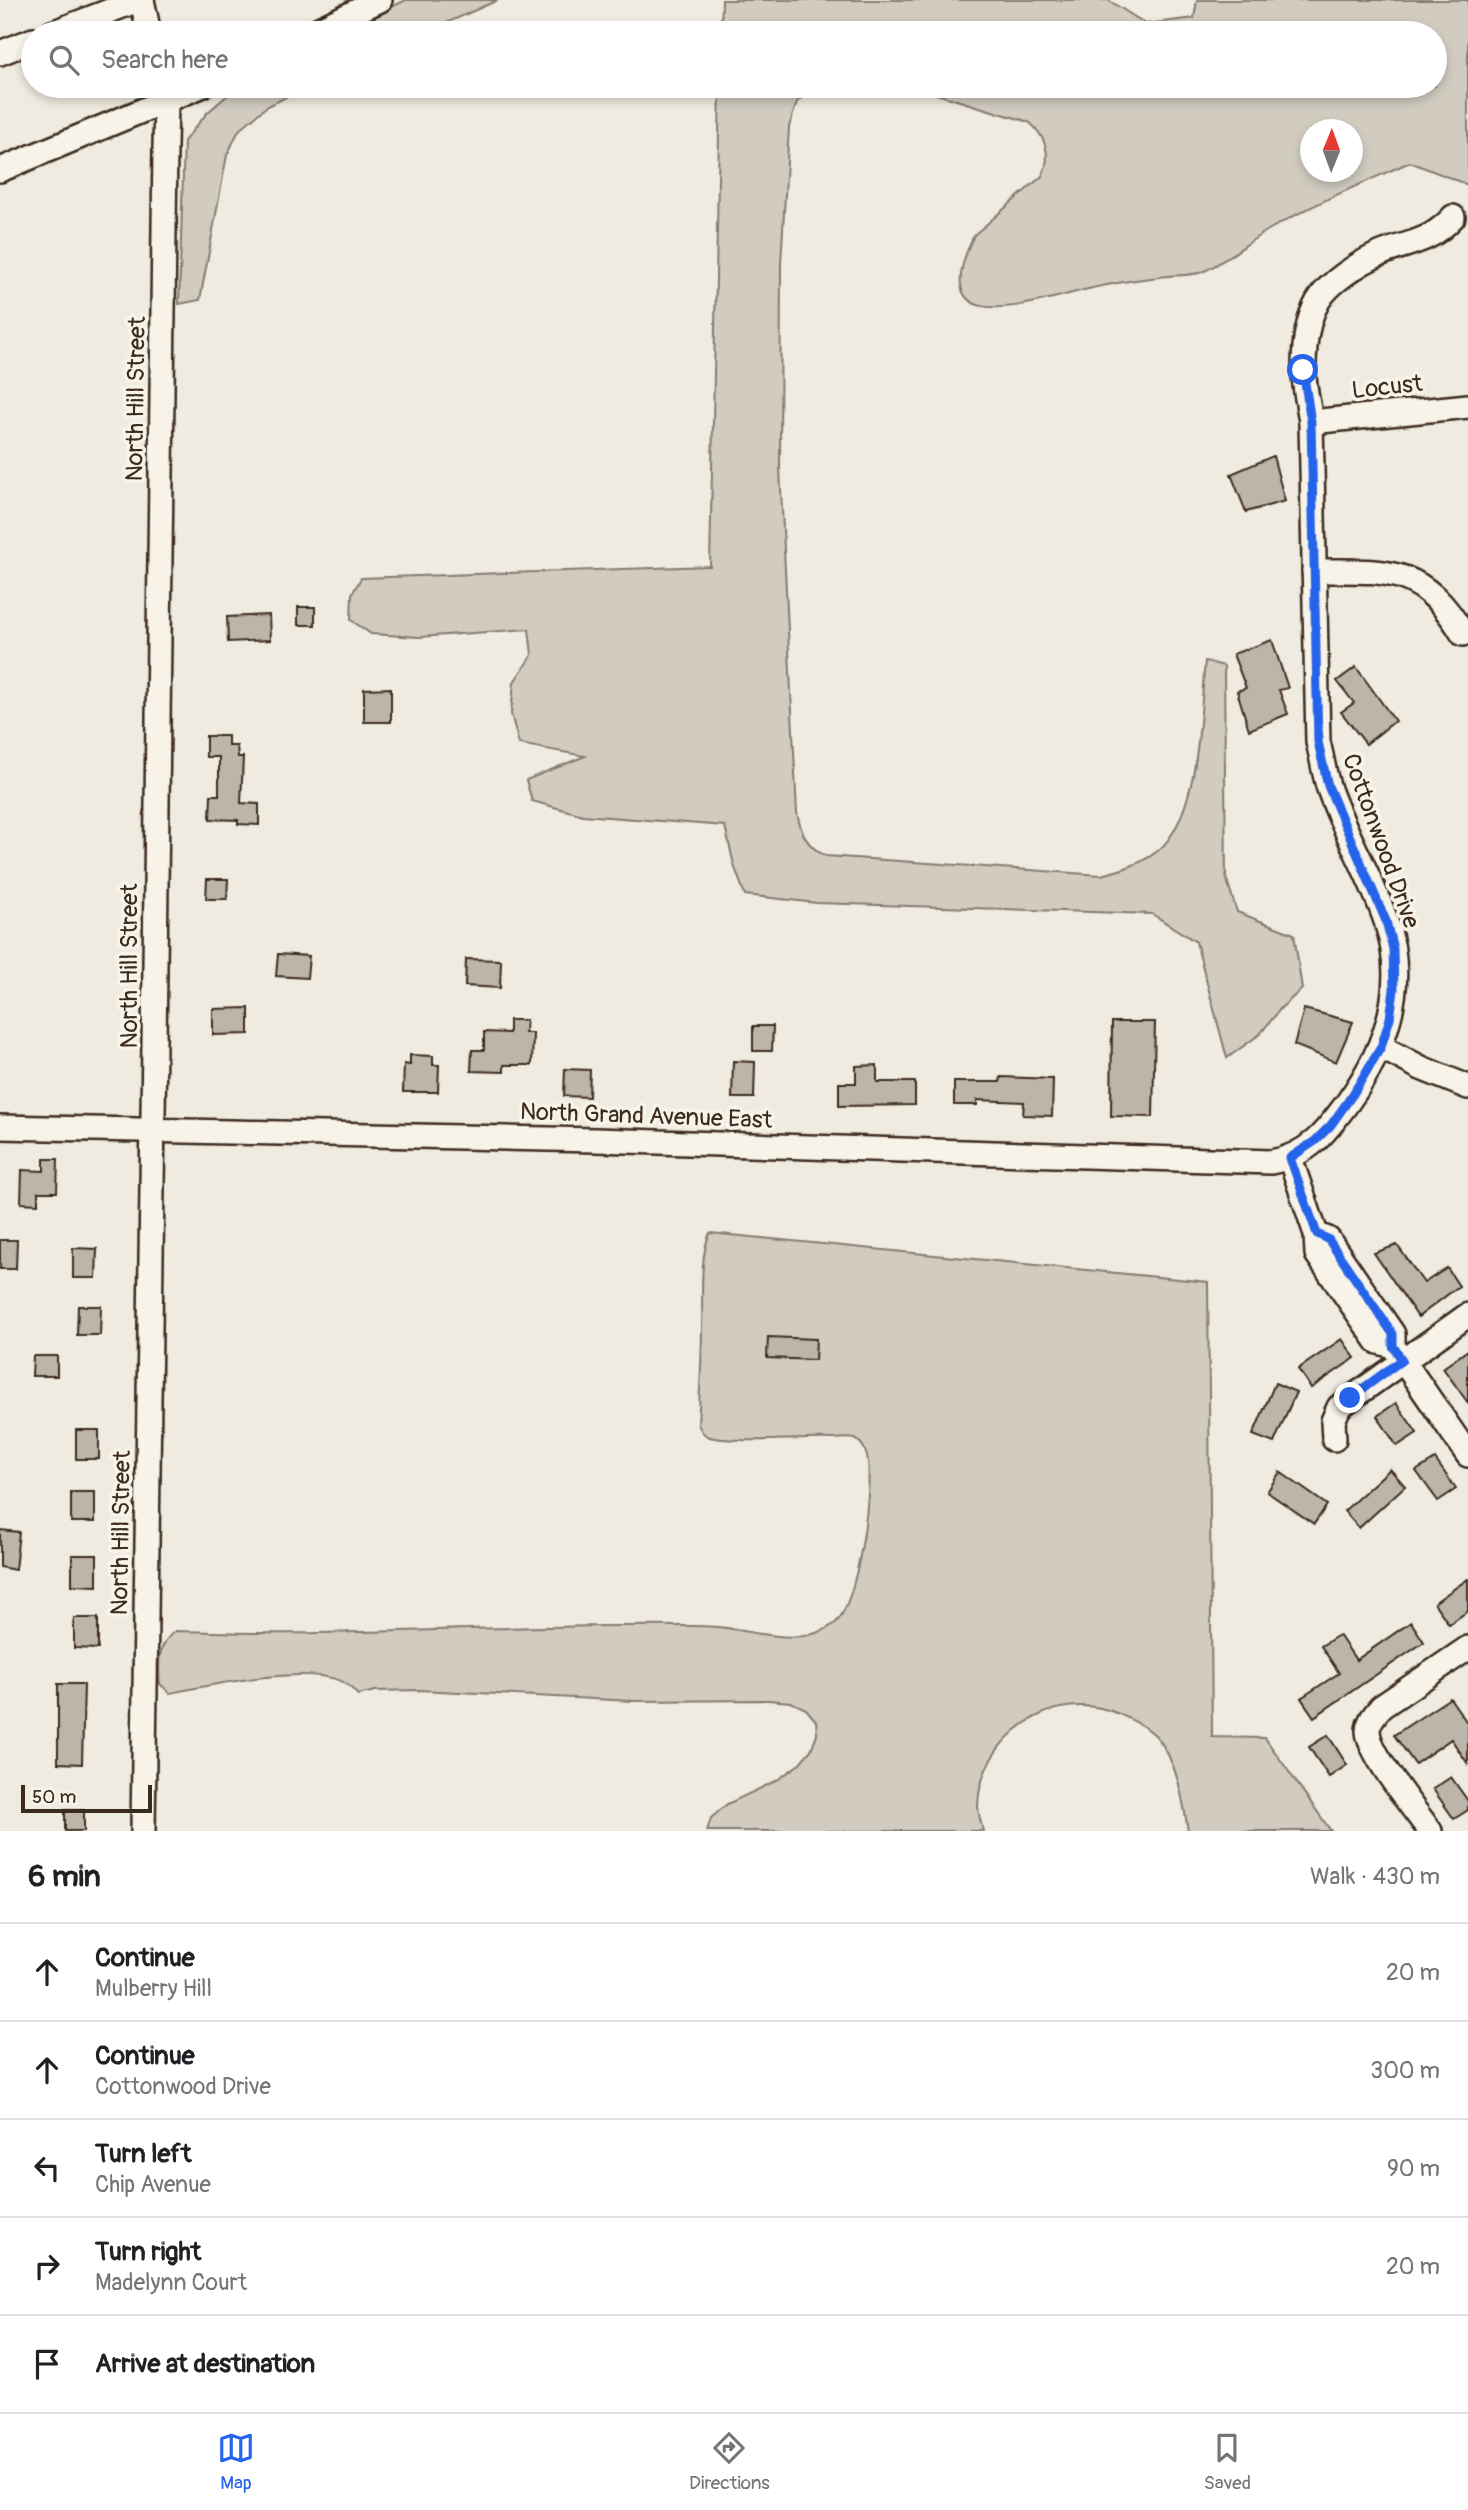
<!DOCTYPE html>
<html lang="en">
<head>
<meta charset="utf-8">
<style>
  :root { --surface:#fff; --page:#f2f2f2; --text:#202124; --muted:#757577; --line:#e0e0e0; --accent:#2563eb }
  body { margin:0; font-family:Pangolin,sans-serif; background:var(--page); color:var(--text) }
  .compass { position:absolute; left:1300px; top:119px; width:63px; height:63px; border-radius:50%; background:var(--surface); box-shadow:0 4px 10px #0003; rotate:1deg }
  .scale { position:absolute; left:21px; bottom:18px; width:131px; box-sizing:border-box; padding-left:7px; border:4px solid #3b2a1e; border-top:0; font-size:19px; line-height:24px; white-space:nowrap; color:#3b2a1e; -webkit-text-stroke:5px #f7f3e8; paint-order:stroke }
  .stop { position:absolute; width:21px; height:21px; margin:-16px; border:5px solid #2563eb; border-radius:50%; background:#fff }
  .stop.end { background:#2563eb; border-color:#fff; box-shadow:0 2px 7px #0008 }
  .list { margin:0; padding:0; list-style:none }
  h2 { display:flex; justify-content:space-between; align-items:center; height:91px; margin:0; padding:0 28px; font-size:30px }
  h2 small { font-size:23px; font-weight:400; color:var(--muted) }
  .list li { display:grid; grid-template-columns:46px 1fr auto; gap:21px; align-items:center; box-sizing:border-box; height:98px; padding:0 28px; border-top:2px solid var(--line) }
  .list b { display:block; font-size:26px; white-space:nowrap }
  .list p { margin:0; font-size:23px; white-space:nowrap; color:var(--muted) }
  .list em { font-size:23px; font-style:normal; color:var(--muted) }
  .icon { flex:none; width:38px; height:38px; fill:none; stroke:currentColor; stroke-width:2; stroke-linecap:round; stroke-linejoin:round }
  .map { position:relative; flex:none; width:1468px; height:1831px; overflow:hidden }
  .search { position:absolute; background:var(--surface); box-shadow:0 4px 10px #0003; left:21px; right:21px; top:21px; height:77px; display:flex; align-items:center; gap:18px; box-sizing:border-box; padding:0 24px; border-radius:38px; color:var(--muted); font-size:26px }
  .sheet { height:581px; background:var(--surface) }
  nav { display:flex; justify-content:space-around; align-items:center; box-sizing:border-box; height:98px; border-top:2px solid var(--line); background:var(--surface); font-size:19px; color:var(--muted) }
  nav a { display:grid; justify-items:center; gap:4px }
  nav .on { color:var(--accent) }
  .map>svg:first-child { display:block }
</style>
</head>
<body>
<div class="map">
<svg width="1468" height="1831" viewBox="0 0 1468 1831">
  <rect width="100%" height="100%" fill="#efebe0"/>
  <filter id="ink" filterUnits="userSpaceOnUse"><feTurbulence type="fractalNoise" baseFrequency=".0143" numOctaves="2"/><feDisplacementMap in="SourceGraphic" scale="14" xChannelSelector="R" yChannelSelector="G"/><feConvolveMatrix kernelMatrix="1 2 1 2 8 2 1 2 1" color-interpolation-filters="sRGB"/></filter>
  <g filter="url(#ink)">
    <g fill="#d1cbc0" stroke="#867a6f" stroke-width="2" fill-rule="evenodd">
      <path d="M406,0h92l-74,33h-87z"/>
      <path d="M722,0h386l38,24 48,-6 3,-18h271v185l-58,-23c-47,21 -95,41 -140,67 -21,12 -46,34 -68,43 -11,4 -29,3 -42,5 -19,2 -39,5 -58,9 -54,10 -183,64 -128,-51l68,-59c10,-20 4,-40 -13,-54l-119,-36h525v-53h-714zM1310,130h42v42h-42z"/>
      <path d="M238,86h70l-42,21 -27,23 -12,25 -27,145 -21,4 5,-163 23,-28z"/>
      <path d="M720,86h95l-18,16 -8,25 -8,137 -1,204 17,345c4,20 10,34 29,43l275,19c22,-5 47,-13 63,-30 36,-41 36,-132 41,-184l19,5 2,211 11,35 57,22 8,55 -21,19 -21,26 -33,24 -31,-116 -44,-28 -335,-11 -72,-8 -11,-30 -9,-39 -142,-11 -51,-14 -6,-21 59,-24 -66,-12 -8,-30 3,-32 18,-27 -3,-26 -110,8 -48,-3 -20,-14 1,-26 9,-16 349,-12z"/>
      <path d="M710,1233l498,49 4,455 53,1 66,93h-143c-5,-32 -11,-70 -32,-95 -10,-10 -24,-16 -37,-22 -64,-28 -138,21 -141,91 0,8 3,18 5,26h-276l4,-13 16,-14 49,-23 22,-16 13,-15 6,-16 -1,-13 -10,-12 -15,-7 -23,-2 -135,1 -214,-11 -44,1 -17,4c-5,-5 -11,-12 -17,-14 -37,-16 -131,4 -171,12l-10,-9c-2,-21 -3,-39 15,-53 48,1 96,3 143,2 124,-2 248,-9 371,-7 14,0 29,0 43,3 33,5 72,17 102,-5 24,-17 40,-140 33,-168 -2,-7 -5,-14 -12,-17 -6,-2 -15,0 -21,0 -32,-1 -63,2 -95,1 -10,-1 -23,0 -32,-4 -5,-3 -7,-7 -9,-12 2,-33 4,-66 4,-99 1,-27 -3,-68 8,-92z"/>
    </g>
    <g fill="#bdb5aa" stroke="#3b2a1e" stroke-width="2">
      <path d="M1273,456l12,45 -39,11 -15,-38z"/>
      <rect x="298" y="607" width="17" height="18"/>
      <path d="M269,615l1,25 -42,2 -1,-25z"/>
      <path d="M1272,640l16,48 -9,2 9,24 -39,16 -12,-39 9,-3 -13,-34z"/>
      <path d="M1356,667l39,54 -29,23 -25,-32 13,-9 -17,-22z"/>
      <path d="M391,688v34h-27v-33z"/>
      <path d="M206,736h22v10h9l1,11h5l-2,46 18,1v21l-21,-1v-4l-28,-1 1,-24h8v-38h-13z"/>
      <path d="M207,879h21l-1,20h-21z"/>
      <path d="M278,954l31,2 -2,22 -31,-2z"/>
      <path d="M466,959l35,1 -1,28 -35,-2z"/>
      <path d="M249,1008v26l-36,1v-26z"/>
      <path d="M1304,1009l49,13 -17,40 -42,-17z"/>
      <path d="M509,1020h17l-1,13h8l-1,32h-28v7l-33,-1 1,-21h12v-18l25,1z"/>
      <path d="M1112,1022h43l-2,95 -42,-1z"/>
      <path d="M753,1026h20l-1,25h-19z"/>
      <path d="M410,1055l23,1v9h6l-1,27h-35l1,-28 6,1z"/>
      <path d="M733,1061l22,1 -1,36h-22z"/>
      <path d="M877,1065v17h38v23l-76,1v-23h17v-17z"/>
      <path d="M565,1069l25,1 -1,27 -25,-1z"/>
      <path d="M1001,1077l52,2 -1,37 -29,-1 1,-13 -47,-2v5h-23v-23h46z"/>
      <path d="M44,1159h14l-1,33h-19v12l-17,-1 1,-33 22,1z"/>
      <path d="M0,1240h17l-1,29h-16z"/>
      <path d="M1397,1245l27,38 23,-15 12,18 -41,31 -44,-64z"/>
      <path d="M73,1248l24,1 -1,29h-23z"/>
      <path d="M78,1306h23l-1,29h-23z"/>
      <path d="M768,1337l48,2 -1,21 -48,-2z"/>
      <path d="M1342,1339l13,19 -44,30 -13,-19z"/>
      <path d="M1468,1350v53l-25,-35z"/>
      <path d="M33,1356h24v20h-25z"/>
      <path d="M1275,1383l21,9 -22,51 -21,-8z"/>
      <path d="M1396,1403l21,30 -20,13 -20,-30z"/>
      <rect x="76" y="1430" width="23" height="29"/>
      <path d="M1435,1459l21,30 -18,12 -22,-30z"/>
      <path d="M1390,1469l15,17 -46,42 -15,-17z"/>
      <path d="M1280,1472l47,33 -13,19 -47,-32z"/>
      <rect x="71" y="1492" width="24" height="30"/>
      <path d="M0,1530l19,2 -4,38 -15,-3z"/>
      <path d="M72,1555h25v31l-25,-1z"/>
      <path d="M1468,1579v32l-19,13 -15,-21z"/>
      <path d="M74,1618h24v31l-24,-1z"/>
      <path d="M1411,1622l13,20 -110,75 -13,-19 38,-25 -18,-27 18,-11 17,25z"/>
      <path d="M58,1684h26l-2,80 -24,-1z"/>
      <path d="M1450,1698l18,26v40l-17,-25 -36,25 -21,-29z"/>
      <path d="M1328,1735l19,30 -18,12 -20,-30z"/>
      <path d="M1451,1777l17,24v9l-14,9 -21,-30z"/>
      <rect x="65" y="1810" width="19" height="21"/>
    </g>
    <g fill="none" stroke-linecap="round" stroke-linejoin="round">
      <g stroke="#3b2a1e" stroke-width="28">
        <g id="minor">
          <path d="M142,0l7,33"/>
          <path d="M52,33l86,-33"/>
          <path d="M311,33l69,-33"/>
          <path d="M0,53l33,-13"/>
          <path d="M0,170l201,-84"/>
          <path d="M1311,422l157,-16"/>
          <path d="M1314,571c73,0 107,-6 149,63"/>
          <path d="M1381,1047l40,21 47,19"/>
          <path d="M0,1127l596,13 675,22c38,-7 55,-30 77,-60 38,-53 60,-116 38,-181 -15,-45 -41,-87 -57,-132 -5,-15 -7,-32 -11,-47l-7,-320c-2,-17 -8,-36 -7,-54 0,-21 3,-48 14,-67 11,-19 44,-40 64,-48 30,-12 47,-10 71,-36"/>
          <path d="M1290,1158l26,76 1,20 61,88 15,4"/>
          <path d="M1316,1234l12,5 65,95v12l75,109"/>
          <path d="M1334,1439l-1,-18 6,-14 129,-92"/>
          <path d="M143,1831c8,-561 16,-1123 22,-1684l1,-45 -5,-16"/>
          <path d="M1430,1831c-15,-21 -61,-77 -62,-100 0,-9 7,-17 13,-24l87,-59"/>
        </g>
      </g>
      <use href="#minor" stroke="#f7f3e8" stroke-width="23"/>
    </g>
  </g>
  <g fill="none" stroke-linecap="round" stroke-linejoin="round" filter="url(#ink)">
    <path stroke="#2563eb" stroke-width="9" d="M1303,370l8,52 7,320 10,44 58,135 7,28 1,41 -4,28 -9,29 -28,47 -22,31 -16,16 -25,17 27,76 11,5 65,95v12l9,14 -52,38"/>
  </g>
  <g text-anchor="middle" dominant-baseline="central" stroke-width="7" stroke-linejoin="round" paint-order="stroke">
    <g font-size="24" fill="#3b2a1e" stroke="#f7f3e8">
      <text transform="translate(1387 387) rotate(-6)">Locust</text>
      <text transform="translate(136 399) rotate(-89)">North Hill Street</text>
      <text transform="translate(1381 841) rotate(70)">Cottonwood Drive</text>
      <text transform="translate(129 966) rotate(-90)">North Hill Street</text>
      <text transform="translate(646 1116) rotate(2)">North Grand Avenue East</text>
      <text transform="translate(121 1533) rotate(-89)">North Hill Street</text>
    </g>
  </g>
</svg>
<svg class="compass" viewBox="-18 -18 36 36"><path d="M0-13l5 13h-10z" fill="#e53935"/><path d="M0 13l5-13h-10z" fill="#757577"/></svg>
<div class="scale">50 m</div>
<div class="stop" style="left:1303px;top:370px"></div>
<div class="stop end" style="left:1350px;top:1398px"></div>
<div class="search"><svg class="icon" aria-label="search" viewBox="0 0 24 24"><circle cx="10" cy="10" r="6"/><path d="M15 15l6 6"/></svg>Search here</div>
</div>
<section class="sheet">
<h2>6 min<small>Walk · 430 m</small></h2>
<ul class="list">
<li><svg class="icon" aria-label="ahead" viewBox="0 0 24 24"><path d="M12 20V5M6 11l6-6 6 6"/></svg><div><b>Continue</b><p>Mulberry Hill</p></div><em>20 m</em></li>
<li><svg class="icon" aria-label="ahead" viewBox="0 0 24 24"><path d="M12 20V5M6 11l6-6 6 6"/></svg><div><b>Continue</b><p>Cottonwood Drive</p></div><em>300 m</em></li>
<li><svg class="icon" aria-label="left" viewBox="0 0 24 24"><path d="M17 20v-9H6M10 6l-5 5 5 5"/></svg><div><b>Turn left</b><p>Chip Avenue</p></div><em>90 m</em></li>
<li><svg class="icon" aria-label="right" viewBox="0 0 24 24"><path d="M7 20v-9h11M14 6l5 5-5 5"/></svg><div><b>Turn right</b><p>Madelynn Court</p></div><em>20 m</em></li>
<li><svg class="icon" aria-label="arrive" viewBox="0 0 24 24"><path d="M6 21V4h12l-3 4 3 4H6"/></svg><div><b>Arrive at destination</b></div></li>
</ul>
</section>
<nav>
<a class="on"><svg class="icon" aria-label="map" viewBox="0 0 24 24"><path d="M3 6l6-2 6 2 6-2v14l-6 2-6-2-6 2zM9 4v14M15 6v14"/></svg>Map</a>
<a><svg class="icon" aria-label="directions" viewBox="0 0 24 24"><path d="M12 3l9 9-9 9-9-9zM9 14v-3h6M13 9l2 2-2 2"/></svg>Directions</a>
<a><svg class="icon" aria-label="saved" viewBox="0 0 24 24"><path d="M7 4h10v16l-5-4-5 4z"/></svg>Saved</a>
</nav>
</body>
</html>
